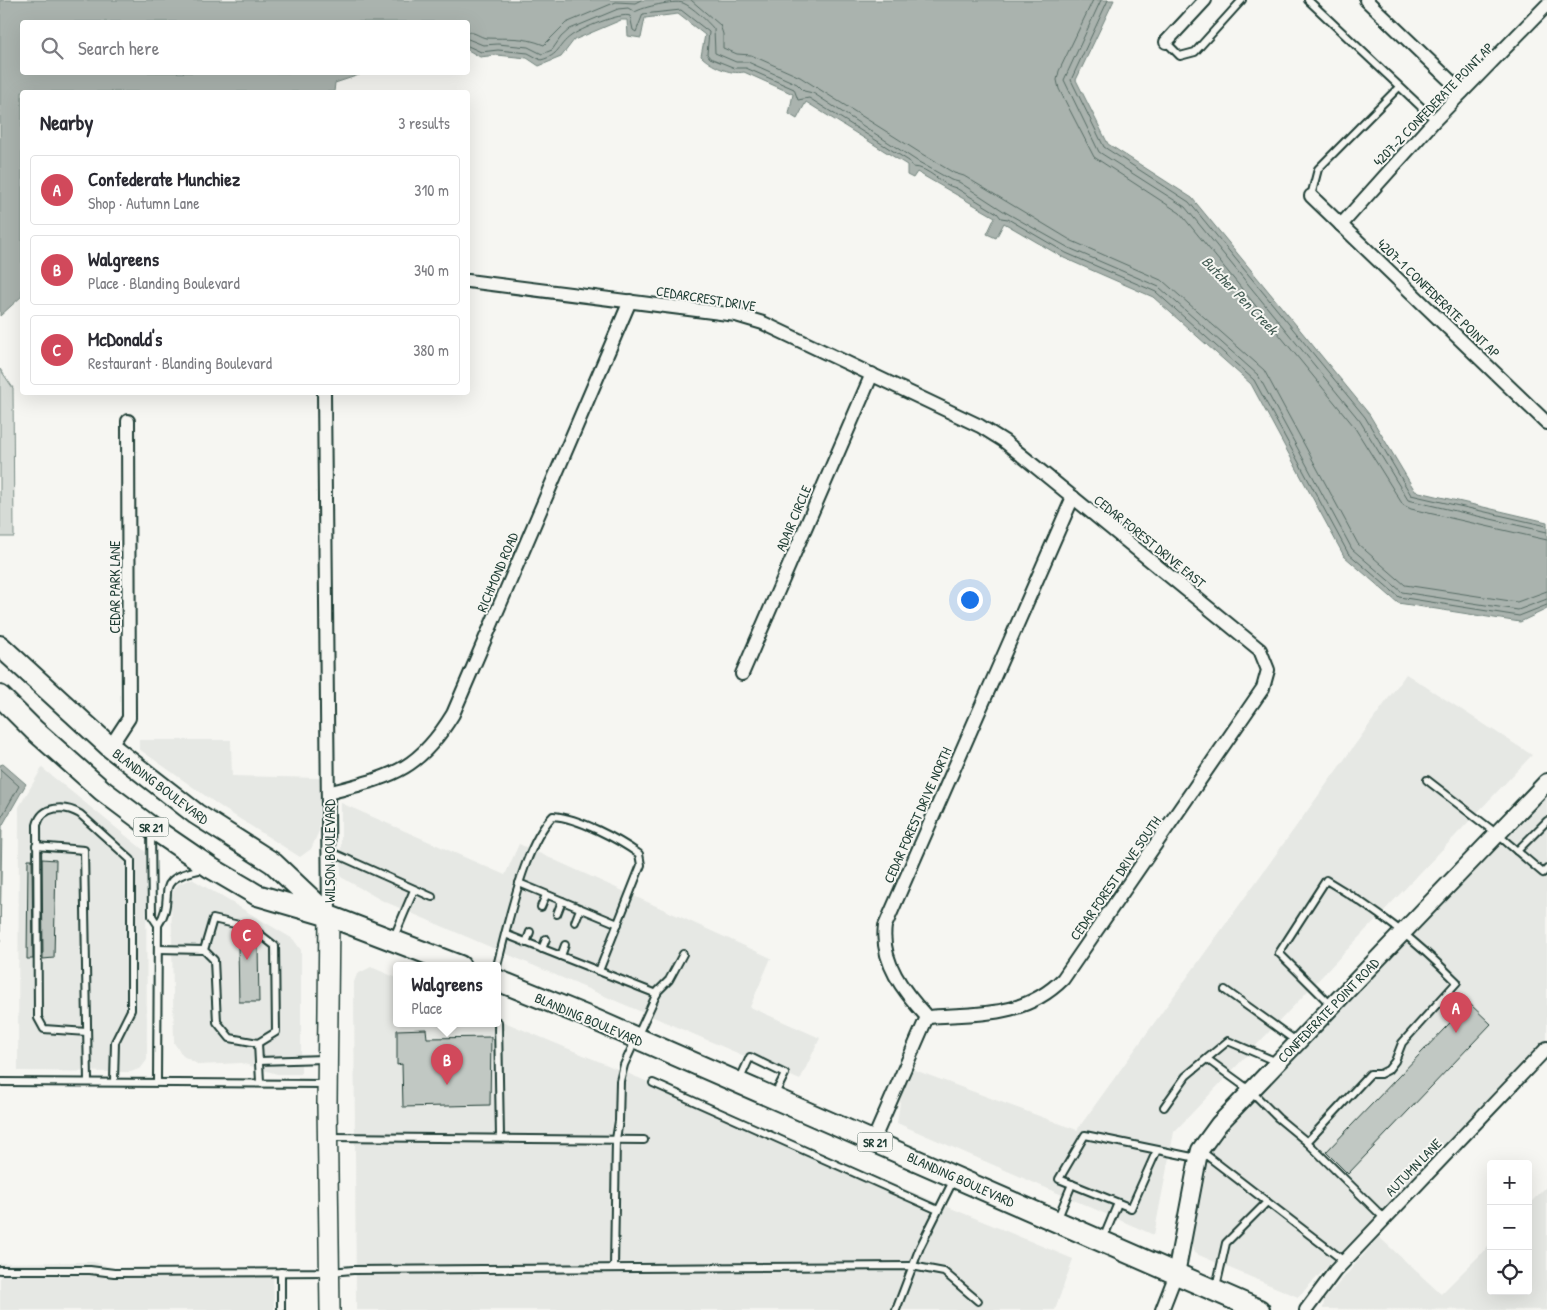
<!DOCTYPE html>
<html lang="en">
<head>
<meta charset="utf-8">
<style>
  :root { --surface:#fff; --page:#f2f2f3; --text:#2b2b33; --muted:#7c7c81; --line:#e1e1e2; --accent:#d1495b }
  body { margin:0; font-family:"Patrick Hand",sans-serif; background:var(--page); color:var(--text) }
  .controls { position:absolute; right:15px; bottom:15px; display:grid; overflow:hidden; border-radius:5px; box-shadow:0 5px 20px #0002 }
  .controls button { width:45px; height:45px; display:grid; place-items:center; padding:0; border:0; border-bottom:1px solid var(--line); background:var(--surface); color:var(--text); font:25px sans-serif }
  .you { position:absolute; left:969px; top:599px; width:18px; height:18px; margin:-12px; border:4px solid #fff; border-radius:50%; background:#1a73e8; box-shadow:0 0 0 8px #1a73e833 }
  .badge { display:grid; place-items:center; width:32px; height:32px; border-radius:50%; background:var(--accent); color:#fff; font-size:16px; font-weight:700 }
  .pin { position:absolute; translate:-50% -41px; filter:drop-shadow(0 1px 2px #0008) }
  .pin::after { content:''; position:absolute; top:26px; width:18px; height:15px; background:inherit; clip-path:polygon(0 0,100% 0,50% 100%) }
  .popup { position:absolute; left:393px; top:962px; width:108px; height:65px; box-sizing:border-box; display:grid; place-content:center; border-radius:5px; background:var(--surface); filter:drop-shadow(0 1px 4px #0005); font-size:16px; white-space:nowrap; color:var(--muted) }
  .popup b { font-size:19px; color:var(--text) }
  .popup::after { content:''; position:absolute; left:50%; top:100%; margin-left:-10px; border:10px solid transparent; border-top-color:var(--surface) }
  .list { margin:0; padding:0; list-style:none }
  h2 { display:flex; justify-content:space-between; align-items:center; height:65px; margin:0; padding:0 20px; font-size:21px }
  h2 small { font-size:16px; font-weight:400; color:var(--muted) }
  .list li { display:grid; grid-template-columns:32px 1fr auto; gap:15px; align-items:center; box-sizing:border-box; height:70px; margin:0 10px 10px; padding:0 10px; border:1px solid var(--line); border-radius:5px }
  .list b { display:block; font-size:19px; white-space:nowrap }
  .list p { margin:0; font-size:16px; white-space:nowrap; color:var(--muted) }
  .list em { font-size:16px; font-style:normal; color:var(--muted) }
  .icon { flex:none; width:28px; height:28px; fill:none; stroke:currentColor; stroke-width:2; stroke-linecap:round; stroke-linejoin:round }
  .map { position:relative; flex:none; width:1547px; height:1310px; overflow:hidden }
  .search { position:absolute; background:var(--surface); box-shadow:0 5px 20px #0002; left:20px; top:20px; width:450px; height:55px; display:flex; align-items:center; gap:12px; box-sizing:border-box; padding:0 18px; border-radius:5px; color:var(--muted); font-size:19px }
  .panel { position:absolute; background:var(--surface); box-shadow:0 5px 20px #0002; left:20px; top:90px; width:450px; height:305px; border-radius:5px }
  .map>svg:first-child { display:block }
</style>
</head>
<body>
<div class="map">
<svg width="1547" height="1310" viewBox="0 0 1547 1310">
  <rect width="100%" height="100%" fill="#f6f6f2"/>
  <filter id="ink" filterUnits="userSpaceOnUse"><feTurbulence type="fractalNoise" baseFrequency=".02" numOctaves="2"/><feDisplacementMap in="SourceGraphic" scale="10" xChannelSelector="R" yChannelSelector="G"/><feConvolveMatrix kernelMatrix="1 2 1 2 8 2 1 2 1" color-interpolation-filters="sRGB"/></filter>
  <g filter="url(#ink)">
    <g fill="#e6e8e4">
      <path d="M1406,674l126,81 -358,377 -20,103 -257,-112 4,-28 11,-26 165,61z"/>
      <path d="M139,740h92l1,36 88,2 -1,53 -8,18 -11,8 -76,-48 -85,-60z"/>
      <path d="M42,768l104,84 1,208 -6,8 -10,4 -113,-1 1,-264z"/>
      <path d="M1547,795v245l-249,257 -104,-44 -3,-8 19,-93 53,-63z"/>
      <path d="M341,803l164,72 14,-31 252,114 -21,49 70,31 -20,42 -419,-180 -40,-23z"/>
      <path d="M192,879l101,60 8,11v124h-24l-36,-11 -42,2 -16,-9 -9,-13 -3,-148 7,-11z"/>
      <path d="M371,967l26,11v46h100v-5l576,240 -18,51h-699l-2,-328 3,-8z"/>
      <path d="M1547,1186v124l-224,-1 1,-9 55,-63 62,57 50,-50v47h37v-86z"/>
      <path d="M94,1262l20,6 159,-1 1,43h-274v-47z"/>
    </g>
    <path fill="#d6dbd6" stroke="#7a8c85" d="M0,369l13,19 1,149h-14z"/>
    <g fill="#aab3ae" stroke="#72847d">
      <path d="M0,0h1114l-38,80 32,64 84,54 177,216 46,77 132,31v87l-27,13 -122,-19 -54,-47 -93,-172 -98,-87 -89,-39 -60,-35 -8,15 -9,-4 8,-17 -78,-45 -4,6 -6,-3v-10l-101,-63 -9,17 -8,-5 4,-20 -49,-22c-14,3 -33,-6 -43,-16l4,-21 -27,-21 -33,4 -4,20 -13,-2 -1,-16h-6l-47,20 -13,17 -22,9 -12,-8 -30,-3 -17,2 -12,-7v-28h-446v50l343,1 -30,10 -1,9h-312v204l-22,20z"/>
      <path d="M3,764l23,20 -24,42 -2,116v-177z"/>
    </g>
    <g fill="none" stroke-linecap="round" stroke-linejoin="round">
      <g stroke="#576c65" stroke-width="1">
        <path d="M691,0l29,25 3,9v14l14,6 14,1 49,22 122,77 32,19 10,3 108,65 91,40 101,89 94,174 47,41 112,17 30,-11"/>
        <path d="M1093,0l-34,71 -2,9 2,9 35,68 86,56 173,212 50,80 8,4 136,31"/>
        <path d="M1101,0l-37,80 35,72 86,55 175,214 48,79 139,32"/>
        <path d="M1108,0l-37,80 33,67 85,55 176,215 46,78 136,31"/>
        <path d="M468,32c7,0 12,5 18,6 22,1 36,-2 58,7l22,-22 50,-21 19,1 6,-3"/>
        <path d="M468,39l15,6 15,-1 30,3 14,7 10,-4 9,-13 9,-8 48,-20 10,-1 7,4c8,-5 39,-12 48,-9 10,4 24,18 31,26l1,24 21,9h12l49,22 7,7 9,2 104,68 34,19 8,2 46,30 64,36 90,39 99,88 94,174 50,43 116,18 29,-11"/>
        <path d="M468,46l13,6 17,-2 30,3 13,7c19,-5 16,-14 30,-24 9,-7 50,-24 59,-20l3,14 3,2 7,-18 38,-4 28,22 -2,22 3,4 25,10h11l48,21 4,11 11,-2 100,63 4,6c16,0 28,18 43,21l41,25 4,5 7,1 58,34 90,39 98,88 94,173 51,44 120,19 28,-11"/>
        <path d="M0,769l19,17 -19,34"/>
      </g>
    </g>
    <g fill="#c1c8c3" stroke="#1f3d34">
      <path d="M28,859h4l1,100h-6z"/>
      <path d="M42,859l14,1 -2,98 -11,1z"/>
      <path d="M238,946h20l1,56h-20z"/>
      <path d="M1469,1003l22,21 -143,150 -22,-22z"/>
      <path d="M426,1029l1,9 64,-1 -1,68 -87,2 -1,-43 -5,1v-35z"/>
    </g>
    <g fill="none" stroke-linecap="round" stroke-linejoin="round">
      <g stroke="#1f3d34" stroke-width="10">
        <g id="service">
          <path d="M1308,0l127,120"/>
          <path d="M1166,42l14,14 15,-4 47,-52"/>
          <path d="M1311,196l7,-27 81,-82"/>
          <path d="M1427,780l70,54 46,39 4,-4"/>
          <path d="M151,831l1,85 6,9"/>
          <path d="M36,846l48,4 4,231"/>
          <path d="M329,851l103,46"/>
          <path d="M1517,851l30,-30"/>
          <path d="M519,883l99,41"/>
          <path d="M541,907l5,-12"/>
          <path d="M557,914l5,-13"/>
          <path d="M575,922l5,-13"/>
          <path d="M505,934c9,-34 23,-93 48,-118 26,2 65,23 86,38l2,11 -42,106"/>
          <path d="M394,937l20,-47"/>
          <path d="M526,943l4,-11"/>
          <path d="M158,949l46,1 10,10 3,62 13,16 28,5 18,-11 -1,-86 -23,-18 -39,-9 -9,31"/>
          <path d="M542,949l4,-10"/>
          <path d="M561,956l4,-11"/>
          <path d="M497,966l8,-32 152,60"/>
          <path d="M1225,990l71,51"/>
          <path d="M498,1022l2,115"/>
          <path d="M87,1032l-43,-3 -6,-11 -1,-193c5,-20 28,-20 43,-11l51,46v150l-16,32 -1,39"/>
          <path d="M258,1043l2,39"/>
          <path d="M1207,1059l44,32 27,27 29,24 63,-68h10l8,-4 7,-9 7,-18 55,-61c-43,-43 -79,-71 -131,-102l-47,73 53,53"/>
          <path d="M259,1061l65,-2"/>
          <path d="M740,1079l10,-22 35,17 -10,20"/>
          <path d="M157,1081l1,-156c21,-30 -11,-45 45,-56"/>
          <path d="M0,1082l326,2"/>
          <path d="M653,1083l285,127"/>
          <path d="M1164,1107l22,-31 42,-35 49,21"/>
          <path d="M330,1137l314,3"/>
          <path d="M1307,1142l78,77"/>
          <path d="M1157,1150l-26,58 -72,-29 26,-44 112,23"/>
          <path d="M1201,1151l143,110"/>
          <path d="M1057,1220l15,-36"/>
          <path d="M1103,1239l15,-36"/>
          <path d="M614,1268l2,-129 3,-18 1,-40 4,-16 34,-74 11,-11 14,-26"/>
          <path d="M0,1270h90l24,3 216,-1 23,-2 559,-4 32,6 34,29"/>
          <path d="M281,1272v38"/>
          <path d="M1216,1287l10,-44 41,-41"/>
          <path d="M896,1310l24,-63 34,-68"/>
        </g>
      </g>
      <g stroke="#1f3d34" stroke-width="16">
        <g id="minor">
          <path d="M1366,0l96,92"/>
          <path d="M1166,42l39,-42"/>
          <path d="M1311,196l236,227"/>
          <path d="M1341,225l94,-105 112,-115"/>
          <path d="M468,281l268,34 27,8 217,103 24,15 256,209 8,20 -5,18 -200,291c-39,39 -85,34 -136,38"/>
          <path d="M324,392l5,524"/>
          <path d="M742,674l130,-300"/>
          <path d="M110,747l19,-29 -1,-297"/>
          <path d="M328,793c63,-17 89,-20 125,-79l177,-413"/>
          <path d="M927,1017c-23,-25 -47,-55 -42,-91l188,-429"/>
          <path d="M873,1141l54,-124"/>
          <path d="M1162,1310l14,-36"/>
          <path d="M1306,1310l29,-39 212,-223"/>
        </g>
      </g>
      <g stroke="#1f3d34" stroke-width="20">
        <path id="tertiary" d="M1176,1274l22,-116 2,-8 19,-26 328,-342"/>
      </g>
      <g stroke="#1f3d34" stroke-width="22">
        <path id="secondary" d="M329,916l-2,188 3,206"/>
      </g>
      <g stroke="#1f3d34" stroke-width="24">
        <g id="primary">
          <path d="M0,646l110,101 86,67 77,49 53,50"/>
          <path d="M0,696l34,34 69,61 48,36 60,41 46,27 72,21 131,50"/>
          <path d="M497,980l96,39 666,291"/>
        </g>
      </g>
      <use href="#service" stroke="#f6f6f2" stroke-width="6"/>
      <use href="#minor" stroke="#f6f6f2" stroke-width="12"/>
      <use href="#tertiary" stroke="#f6f6f2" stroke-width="16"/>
      <use href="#secondary" stroke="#f6f6f2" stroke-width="19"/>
      <use href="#primary" stroke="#f6f6f2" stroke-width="20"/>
    </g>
  </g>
  <g text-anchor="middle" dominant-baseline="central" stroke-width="4" stroke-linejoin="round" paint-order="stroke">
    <g fill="#f6f6f2" stroke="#60746d" stroke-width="1">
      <rect x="133.5" y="817.5" width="35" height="19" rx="4"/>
      <rect x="857.5" y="1132.5" width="35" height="19" rx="4"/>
    </g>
    <g font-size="12" font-weight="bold" fill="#1f3d34">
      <text x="151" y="827">SR 21</text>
      <text x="875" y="1142">SR 21</text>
    </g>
    <g font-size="14" fill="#1f3d34" stroke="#f6f6f2">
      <text transform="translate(1433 104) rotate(-46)">4207-2 CONFEDERATE POINT AP</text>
      <text transform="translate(706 298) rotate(9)">CEDARCREST DRIVE</text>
      <text transform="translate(1439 298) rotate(44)">4207-1 CONFEDERATE POINT AP</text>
      <text transform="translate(793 518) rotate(-67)">ADAIR CIRCLE</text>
      <text transform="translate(1150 541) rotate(39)">CEDAR FOREST DRIVE EAST</text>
      <text transform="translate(497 572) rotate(-67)">RICHMOND ROAD</text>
      <text transform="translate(114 587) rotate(-90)">CEDAR PARK LANE</text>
      <text transform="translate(161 786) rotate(37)">BLANDING BOULEVARD</text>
      <text transform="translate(917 815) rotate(-66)">CEDAR FOREST DRIVE NORTH</text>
      <text transform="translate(329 851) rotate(-90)">WILSON BOULEVARD</text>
      <text transform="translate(1115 878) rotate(-55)">CEDAR FOREST DRIVE SOUTH</text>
      <text transform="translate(1328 1010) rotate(-46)">CONFEDERATE POINT ROAD</text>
      <text transform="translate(589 1019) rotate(23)">BLANDING BOULEVARD</text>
      <text transform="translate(1413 1167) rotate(-46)">AUTUMN LANE</text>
      <text transform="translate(961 1179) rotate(24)">BLANDING BOULEVARD</text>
    </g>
    <g font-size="15" font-style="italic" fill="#425a52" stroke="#f6f6f2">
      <text transform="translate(1240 295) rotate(46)">Butcher Pen Creek</text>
    </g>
  </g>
</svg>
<div class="controls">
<button>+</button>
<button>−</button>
<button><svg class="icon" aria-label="locate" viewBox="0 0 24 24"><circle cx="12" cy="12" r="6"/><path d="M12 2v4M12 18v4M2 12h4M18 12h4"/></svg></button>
</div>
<div class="you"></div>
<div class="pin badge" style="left:1456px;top:1033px">A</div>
<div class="pin badge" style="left:447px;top:1085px">B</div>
<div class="popup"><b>Walgreens</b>Place</div>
<div class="pin badge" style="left:247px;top:960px">C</div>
<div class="search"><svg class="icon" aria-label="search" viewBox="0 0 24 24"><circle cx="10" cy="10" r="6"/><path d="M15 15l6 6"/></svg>Search here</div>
<section class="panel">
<h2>Nearby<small>3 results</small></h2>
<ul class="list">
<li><span class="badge">A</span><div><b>Confederate Munchiez</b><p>Shop · Autumn Lane</p></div><em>310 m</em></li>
<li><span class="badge">B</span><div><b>Walgreens</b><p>Place · Blanding Boulevard</p></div><em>340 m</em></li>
<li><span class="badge">C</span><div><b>McDonald's</b><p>Restaurant · Blanding Boulevard</p></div><em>380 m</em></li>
</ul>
</section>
</div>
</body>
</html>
